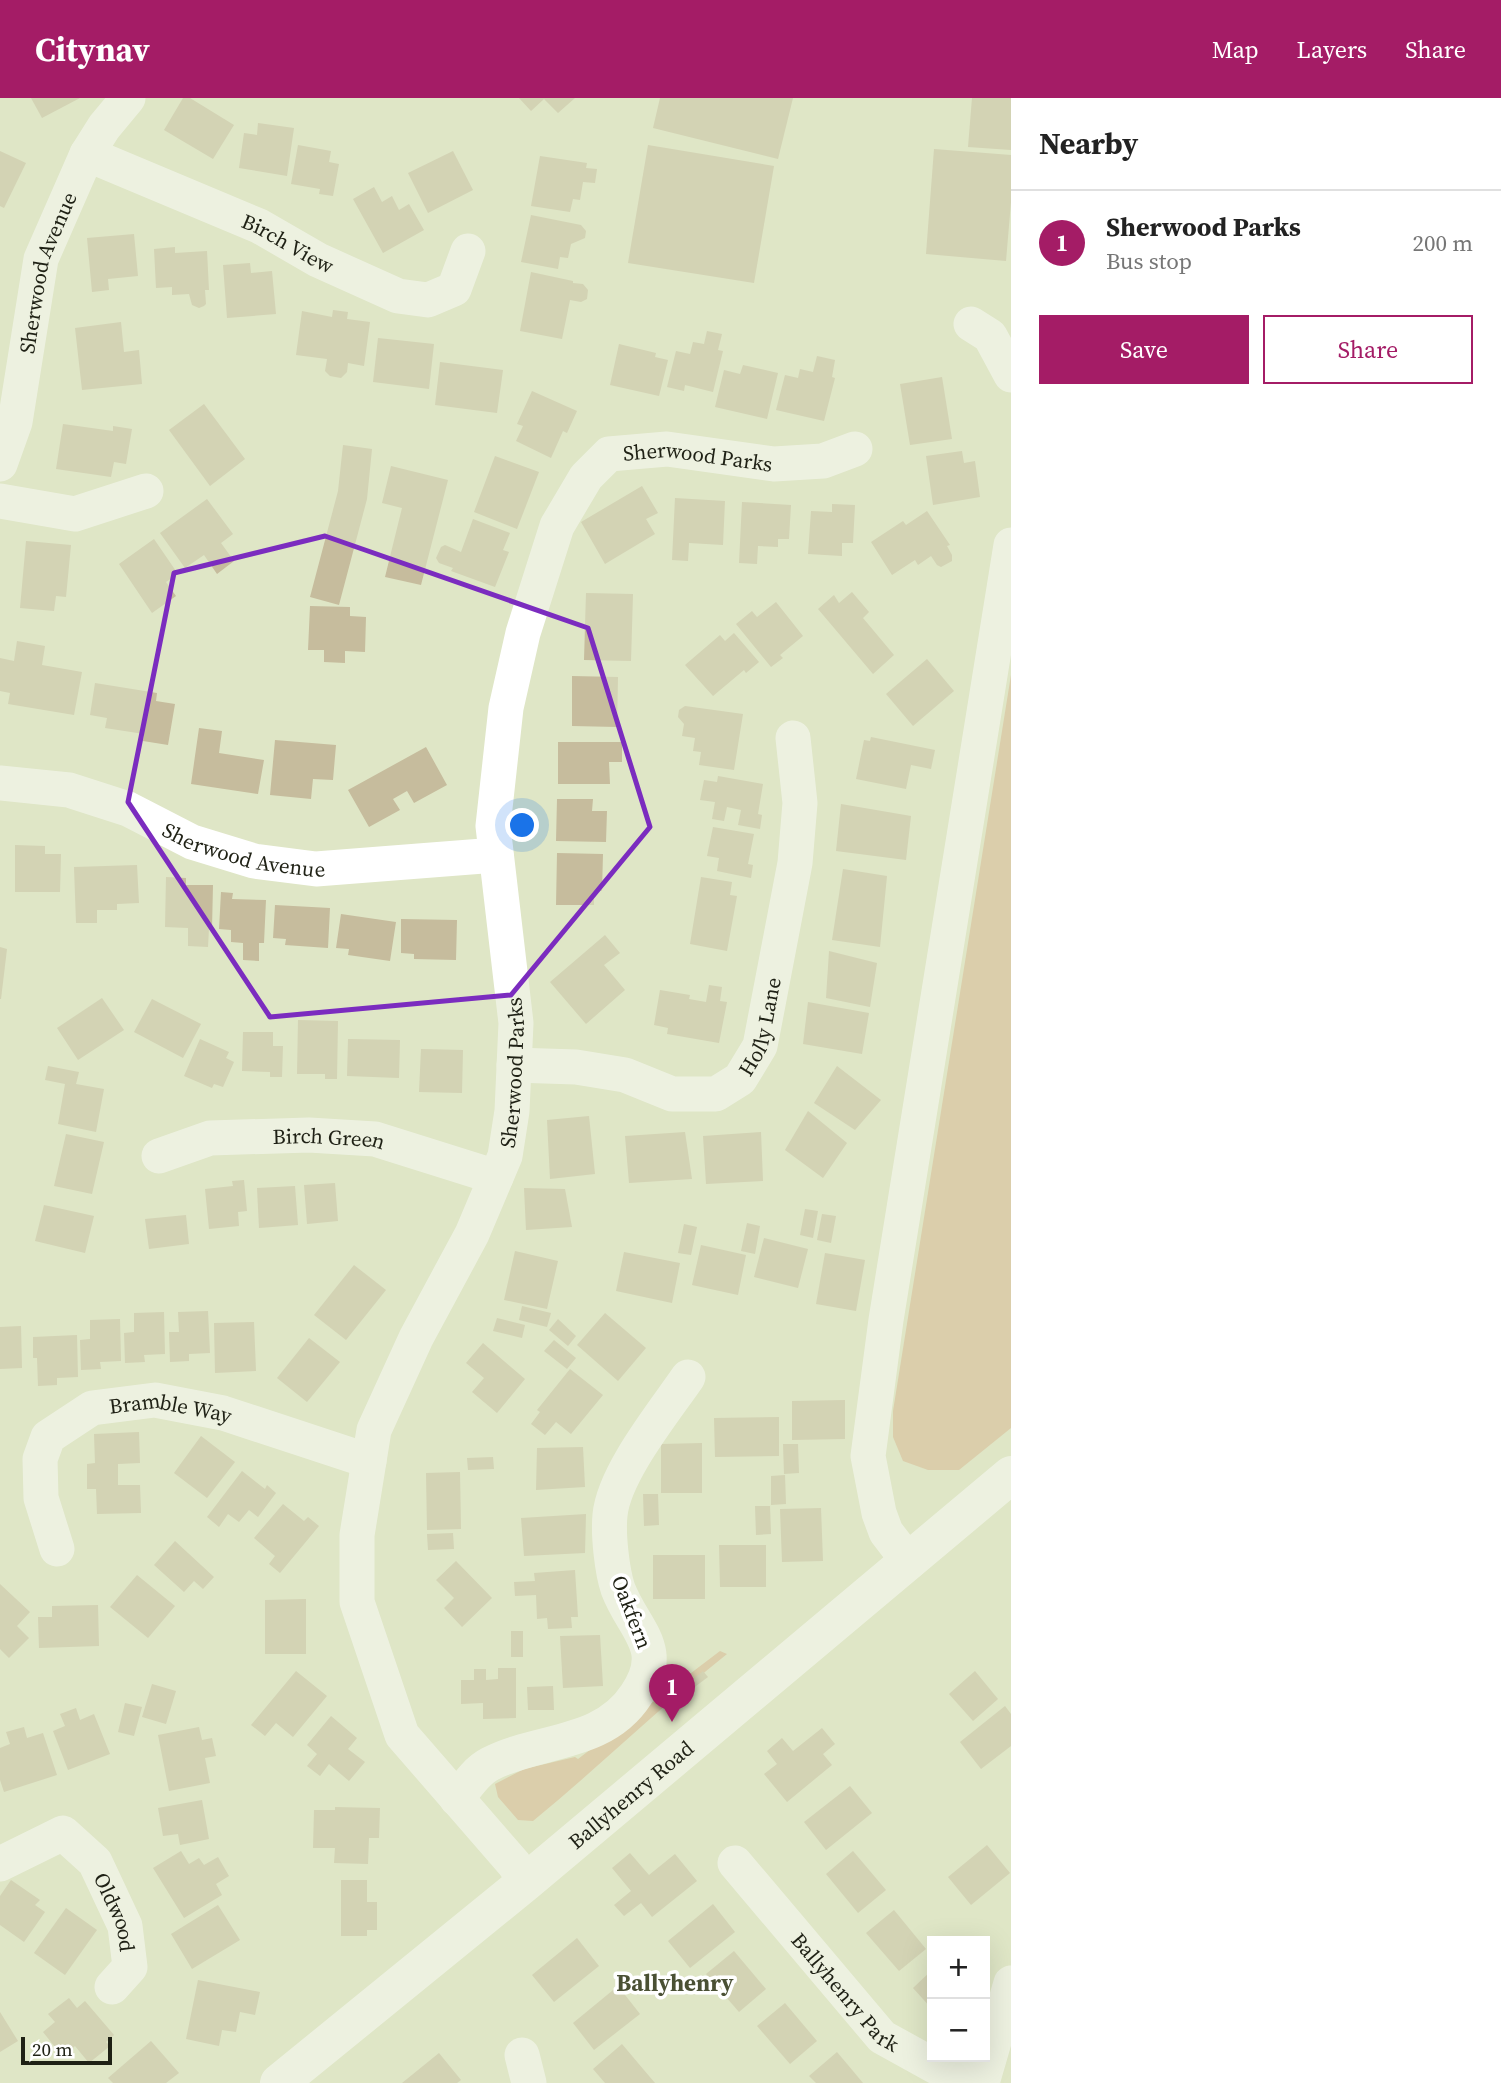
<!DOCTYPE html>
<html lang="en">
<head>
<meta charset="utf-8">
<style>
  :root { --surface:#fff; --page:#f6f6f6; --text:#222; --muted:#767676; --line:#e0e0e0; --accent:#a41c66 }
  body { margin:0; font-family:"Source Serif 4",serif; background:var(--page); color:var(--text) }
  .controls { position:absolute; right:21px; bottom:21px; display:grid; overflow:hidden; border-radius:0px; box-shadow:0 7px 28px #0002 }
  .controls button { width:63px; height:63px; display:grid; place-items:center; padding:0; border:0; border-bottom:2px solid var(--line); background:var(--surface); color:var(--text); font:35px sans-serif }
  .scale { position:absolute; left:21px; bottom:18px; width:91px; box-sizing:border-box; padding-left:7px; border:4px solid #1f2115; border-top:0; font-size:19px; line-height:24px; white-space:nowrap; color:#1f2115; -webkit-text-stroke:5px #fff; paint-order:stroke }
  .you { position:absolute; left:523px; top:728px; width:24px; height:24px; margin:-18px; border:5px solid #fff; border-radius:50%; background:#1a73e8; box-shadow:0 0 0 10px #1a73e833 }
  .badge { display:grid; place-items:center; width:46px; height:46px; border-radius:50%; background:var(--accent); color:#fff; font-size:23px; font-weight:700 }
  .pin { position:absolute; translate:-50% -58px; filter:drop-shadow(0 2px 4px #0008) }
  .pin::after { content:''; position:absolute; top:37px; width:24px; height:21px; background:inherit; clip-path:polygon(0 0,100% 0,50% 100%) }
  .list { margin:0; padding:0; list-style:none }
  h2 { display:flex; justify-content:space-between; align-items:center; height:91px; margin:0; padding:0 28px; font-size:30px }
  h2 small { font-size:23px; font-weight:400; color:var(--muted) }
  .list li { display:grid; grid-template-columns:46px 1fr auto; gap:21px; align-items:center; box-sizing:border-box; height:105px; padding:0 28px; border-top:2px solid var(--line) }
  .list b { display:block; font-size:26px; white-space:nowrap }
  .list p { margin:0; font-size:23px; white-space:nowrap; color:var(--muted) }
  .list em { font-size:23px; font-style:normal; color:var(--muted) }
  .actions { display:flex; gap:14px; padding:21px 28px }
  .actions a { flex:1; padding:16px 0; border:2px solid var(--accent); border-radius:0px; text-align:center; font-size:24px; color:var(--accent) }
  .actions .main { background:var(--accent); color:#fff }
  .map { position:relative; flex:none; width:1011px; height:1985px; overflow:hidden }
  header { display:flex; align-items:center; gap:42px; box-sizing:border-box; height:98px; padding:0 35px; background:var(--accent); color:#fff }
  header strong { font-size:33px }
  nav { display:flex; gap:38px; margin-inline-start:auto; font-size:24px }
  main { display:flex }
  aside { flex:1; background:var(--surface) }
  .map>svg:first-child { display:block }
</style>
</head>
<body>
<header>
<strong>Citynav</strong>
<nav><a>Map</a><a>Layers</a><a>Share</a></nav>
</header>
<main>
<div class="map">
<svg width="1011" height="1985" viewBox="0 0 1011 1985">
  <rect width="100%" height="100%" fill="#dfe6c6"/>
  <g fill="#d8b189">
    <path d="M1011,577v753l-52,42h-31l-25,-9 -10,-24v-26z"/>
    <path d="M720,1553l7,3c-67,53 -128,113 -194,167l-15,-1 -20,-23 -3,-13 29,-15 51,-12 3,2z"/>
  </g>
  <g fill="#c6bc9d">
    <path d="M31,0h49l-38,20z"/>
    <path d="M183,0h7l44,27 -21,34 -49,-29z"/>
    <path d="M519,0h56l-17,15 -14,-14 -13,12z"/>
    <path d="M660,0h133l-15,61 -125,-31z"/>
    <path d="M972,0h39v52l-43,-3z"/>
    <path d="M258,25l36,5 -7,48 -48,-8 5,-35 13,2z"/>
    <path d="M298,47l33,6 -2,11 10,2 -6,32 -14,-2 1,-5 -29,-5z"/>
    <path d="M648,47l126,21 -20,117 -126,-20z"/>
    <path d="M934,51l77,6v47l-5,59 -80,-7z"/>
    <path d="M0,53l26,12 -22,45 -4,-2z"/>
    <path d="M453,53l20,39 -45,23 -20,-40z"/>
    <path d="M540,58l47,7 -1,5 11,1 -2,14 -12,-1 -3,18 -7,-1 -3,13 -39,-6z"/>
    <path d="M374,89l8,15 10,-6 7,14 10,-6 15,26 -41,23 -30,-54z"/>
    <path d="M531,117l50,10 5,6 -1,7 -14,6 -3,14 -8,-1 -2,12 -37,-7z"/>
    <path d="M134,136l4,42 -30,3 1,11 -17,2 -5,-54z"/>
    <path d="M175,149v6l32,-2 2,39h-4l1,14 -2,2 -5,2 -7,-3 -3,-11 -17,1v-8l-16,1 -2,-39z"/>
    <path d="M250,165l1,10 21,-2 4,43 -49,4 -4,-53z"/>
    <path d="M531,174l42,9v2l10,1 5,6 -1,9 -6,3 -11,-2 -8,39 -42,-8z"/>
    <path d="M333,212l15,2 -1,7 23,3 -6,44 -16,-3 -1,9 -6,6 -11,-2 -5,-5 2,-12 -31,-4 6,-44 30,6z"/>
    <path d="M121,224l3,30 15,-2 3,34 -60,6 -7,-62z"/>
    <path d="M707,233l15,3 -4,16 5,1 -10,41 -28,-7 -1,6 -17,-4 9,-36 14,3 3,-12 11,2z"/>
    <path d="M378,240l56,6 -5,45 -56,-7z"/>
    <path d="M619,246l37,9 -1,4 13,3 -9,36 -49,-11z"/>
    <path d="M817,258l18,4 -3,17 3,1 -11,43 -48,-11 9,-35 13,3 2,-9 13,3z"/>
    <path d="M440,264l63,8 -6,43 -62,-8z"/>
    <path d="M743,267l35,8 -11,46 -52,-12 9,-37 16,4z"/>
    <path d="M942,279l10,62 -42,6 -10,-61z"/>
    <path d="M532,293l45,20 -10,22 -4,-2 -12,27 -35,-17 7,-15 -6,-2z"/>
    <path d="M204,306l41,55 -35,27 -41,-56z"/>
    <path d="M63,326l50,7v-5l19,3 -6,35 -12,-2 -3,15 -55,-8z"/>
    <path d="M343,347l29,4 -5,50 -28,106 -29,-8 28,-106z"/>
    <path d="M962,353l2,12 11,-2 5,36 -47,8 -7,-49z"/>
    <path d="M495,358l44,16 -22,57 -43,-17z"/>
    <path d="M391,368l57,14 -27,105 -36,-8 17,-69 -20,-5z"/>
    <path d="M642,388l16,27 -12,6 9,15 -50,30 -24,-42z"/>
    <path d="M675,400l50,3 -2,44 -34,-2 -1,18 -16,-1z"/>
    <path d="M207,401l26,35 -12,9 13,18 -17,13 -13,-19 -19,13 -25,-35z"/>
    <path d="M742,404l49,3 -2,34h-11v8l-20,-1 -1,18 -18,-1z"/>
    <path d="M832,406l23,1 -2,38h-11v13l-34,-2 3,-43 21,1z"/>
    <path d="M927,413l23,34 -3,1 5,9v6l-11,6 -4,-2 -6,-9 -13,9 -3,-5 -23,15 -21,-33 32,-21 3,4z"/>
    <path d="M473,421l37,14 -7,17 6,2 -14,35 -44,-16 2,-3 -14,-5 -3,-5 5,-11 4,-2 16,7z"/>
    <path d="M154,441l24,35 -12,8 10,14 -24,17 -33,-49z"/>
    <path d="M26,443l45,4 -5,52 -10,-1 -2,15 -34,-3z"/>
    <path d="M852,494l17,20 -6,6 31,37 -21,19 -55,-65 16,-14 5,8z"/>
    <path d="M586,495l47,1 -2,67 -47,-1z"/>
    <path d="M776,504l27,34 -23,19 3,3 -12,9 -35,-43 16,-13 5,6z"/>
    <path d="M310,508l40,1v9l16,1 -1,35 -20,-1v12l-21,-1v-12h-16z"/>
    <path d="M734,535l25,29 -13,11 -2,-3 -31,26 -28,-31 35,-30 5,6z"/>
    <path d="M17,543l28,5 -3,19 40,7 -8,43 -66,-11 2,-11 -10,-2v-33l14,3z"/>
    <path d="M927,561l27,32 -41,35 -27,-32z"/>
    <path d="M572,578l46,1 -1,50 -45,-1z"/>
    <path d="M95,585l62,10 -1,8 19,3 -7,41 -25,-4 1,-7 -39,-6 2,-10 -17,-3z"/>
    <path d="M685,608l58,8 -9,56 -35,-5 2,-13 -8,-1 2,-13 -13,-2 2,-12 -6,-7 1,-7z"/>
    <path d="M199,630l23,3 -3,22 45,7 -6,34 -67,-10z"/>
    <path d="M871,639l64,13 -4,19 -20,-4 -5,24 -50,-10 8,-39 6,1z"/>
    <path d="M275,642l61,5 -3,35 -20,-1 -2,20 -41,-4z"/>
    <path d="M558,644h64v20h-13l1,22h-52z"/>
    <path d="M426,649l21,38 -33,18 -7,-12 -14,8 7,11 -31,17 -21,-37z"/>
    <path d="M718,678l45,8 -5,30 4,1 -2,14 -22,-4 3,-15 -14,-3 -3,14 -12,-2 3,-17 -15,-2 4,-20 13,2z"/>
    <path d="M557,701h36l-1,12h15l-1,31 -50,-1z"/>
    <path d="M841,706l70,12 -5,44 -70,-9z"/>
    <path d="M713,729l41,7 -6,30 5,1 -2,13 -34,-7 2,-13 -12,-2z"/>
    <path d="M15,747l30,1v8h16l-1,38h-45z"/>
    <path d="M557,755l46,1 -1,37h-8v14h-38z"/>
    <path d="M137,767l2,38 -22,1v6h-20v13h-21l-2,-56z"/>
    <path d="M843,771l44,7 -7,71 -48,-7z"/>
    <path d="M166,779l20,1v7h27l-1,44 -3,-1 -1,19 -20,-1v-18l-23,-1z"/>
    <path d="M701,779l31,5 -2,13 7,1 -10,55 -37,-7z"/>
    <path d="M221,794l12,1 -1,6 34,1 -2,43h-5v18l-16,-1v-17l-12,-1v-12l-12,-1z"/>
    <path d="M275,807l55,3 -2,40 -43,-3 1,-6 -13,-1z"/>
    <path d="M341,816l55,8 -6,39 -42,-6 1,-6 -13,-1z"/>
    <path d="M401,821l56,1 -1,40 -42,-1v-5l-13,-1z"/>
    <path d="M605,837l15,18 -16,12 21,25 -39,34 -36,-42z"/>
    <path d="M0,849l7,2 -6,50h-1z"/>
    <path d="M829,853l48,12 -7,44 -44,-9z"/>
    <path d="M709,887l13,2 -2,14 7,1 -8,41 -52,-9 1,-6 -14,-3 6,-35 30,5 -1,4 17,3z"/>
    <path d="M102,900l22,32 -46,30 -21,-32z"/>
    <path d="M152,901l49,25 -18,34 -49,-26z"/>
    <path d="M808,904l61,11 -7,41 -59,-10z"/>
    <path d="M298,922l40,1 -1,58h-12v-5h-28z"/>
    <path d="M243,934h30v14h10l-1,31h-12v-5l-28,-1z"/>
    <path d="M200,941l29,13 -3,6 8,4 -11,25 -9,-3 -2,4 -28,-12z"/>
    <path d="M348,941l52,1 -1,38 -52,-2z"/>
    <path d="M421,951l42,1 -1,43 -43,-1z"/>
    <path d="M48,968l31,6 -3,12 28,5 -8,43 -38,-8 7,-40 -20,-4z"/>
    <path d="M837,968l44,34 -26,30 -41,-27z"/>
    <path d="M808,1013l39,32 -24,35 -38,-28z"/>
    <path d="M589,1018l6,58 -45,5 -3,-59z"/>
    <path d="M685,1034l7,47 -63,4 -4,-47z"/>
    <path d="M761,1034l2,49 -57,3 -3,-48z"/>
    <path d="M66,1036l38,8 -12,52 -38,-8z"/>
    <path d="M244,1082l3,31 -9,1 1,14 -30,3 -4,-40 28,-3 -1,-5z"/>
    <path d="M335,1085l3,38 -31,3 -3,-39z"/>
    <path d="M295,1088l3,39 -39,3 -2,-40z"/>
    <path d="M524,1090l41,1 7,38 -46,3z"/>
    <path d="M44,1107l50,11 -9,37 -50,-12z"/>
    <path d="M805,1111l13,2 -5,27 -13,-3z"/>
    <path d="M822,1116l14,2 -5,27 -14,-3z"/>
    <path d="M186,1117l3,29 -40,5 -4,-30z"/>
    <path d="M747,1125l13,3 -5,28 -14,-3z"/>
    <path d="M684,1126l13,3 -6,28 -13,-2z"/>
    <path d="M764,1140l44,11 -10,39 -44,-11z"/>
    <path d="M701,1147l45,10 -8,40 -46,-10z"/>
    <path d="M515,1153l43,10 -11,48 -43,-9z"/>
    <path d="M624,1154l56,11 -8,40 -56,-12z"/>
    <path d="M825,1155l40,7 -9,51 -40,-7z"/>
    <path d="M354,1167l32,25 -40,50 -32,-25z"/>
    <path d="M522,1208l29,7 -4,14 -28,-7z"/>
    <path d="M208,1213l2,42 -21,1v7l-19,1 -1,-30h10l-1,-20z"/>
    <path d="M164,1214l1,42 -21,1 1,7 -20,1 -1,-30 10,-1v-19z"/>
    <path d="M605,1215l41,35 -28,33 -41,-36z"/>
    <path d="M497,1220l28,7 -3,13 -29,-7z"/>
    <path d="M120,1221l1,42 -21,1 1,7 -20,1 -1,-30 10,-1v-19z"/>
    <path d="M558,1221l18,17 -8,10 -19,-16z"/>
    <path d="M254,1224l2,49 -41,2 -1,-50z"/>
    <path d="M21,1228l1,42 -22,1v-42z"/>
    <path d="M77,1237l1,42 -21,1v7l-19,1 -1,-28h-4v-21z"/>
    <path d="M309,1240l31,24 -33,40 -30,-24z"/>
    <path d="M554,1242l22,18 -9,11 -23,-18z"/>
    <path d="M483,1245l42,36 -28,34 -25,-21 12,-14 -18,-15z"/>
    <path d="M570,1271l33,26 -32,39 -15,-12 -11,13 -14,-11 9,-12 -3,-2z"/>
    <path d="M845,1302v39l-53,1v-39z"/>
    <path d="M779,1319v39l-64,1 -1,-39z"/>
    <path d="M139,1334l1,31 -22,1v21h22l1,28 -44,1 -1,-25h-9v-25l8,-1 -1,-29z"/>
    <path d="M201,1338l34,26 -28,36 -33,-25z"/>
    <path d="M702,1345v50h-41v-49z"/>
    <path d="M783,1346h15l1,29 -15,1z"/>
    <path d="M583,1349l2,40 -49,3 1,-42z"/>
    <path d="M493,1359l1,12 -26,1 -1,-12z"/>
    <path d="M242,1373l23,18 2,-4 9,8 -18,24 -9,-7 -10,12 -11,-8 -9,13 -12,-10z"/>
    <path d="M460,1374l1,57 -34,1 -1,-57z"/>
    <path d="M785,1377l1,29 -15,1v-29z"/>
    <path d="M643,1396h15l1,31 -15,1z"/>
    <path d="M283,1406l21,17 4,-4 11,9 -39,47 -11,-9 6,-8 -21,-18z"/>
    <path d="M755,1408h15l1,28 -15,1z"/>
    <path d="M821,1410l2,53 -41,1 -2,-53z"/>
    <path d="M586,1416l-1,39 -61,3 -3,-38z"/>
    <path d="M453,1435l1,16 -26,1 -1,-16z"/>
    <path d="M175,1443l39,36 -11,12 -9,-8 -10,11 -30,-27z"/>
    <path d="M719,1447h47v42h-46z"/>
    <rect x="653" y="1457" width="52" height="44"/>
    <path d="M456,1463l36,37 -30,29 -18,-19 10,-10 -18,-18z"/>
    <path d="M575,1472l3,47h-7l1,11 -24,1 -1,-11 -10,1 -1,-24 -21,1 -1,-14 21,-1 -1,-8z"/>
    <path d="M137,1477l38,31 -27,32 -38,-31z"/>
    <path d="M0,1486l30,28 -13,14 12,12 -20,20 -9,-9z"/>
    <path d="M306,1501v55h-41v-54z"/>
    <path d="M98,1507l1,41 -60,2 -1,-31h14v-11z"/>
    <rect x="511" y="1533" width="12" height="26"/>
    <path d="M600,1537l3,51 -40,2 -3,-52z"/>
    <path d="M498,1570h18v50l-33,1v-16l-22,1v-24h13v-11h12v11l12,-1z"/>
    <path d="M296,1573l31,25 -34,41 -17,-14 -11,13 -14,-11z"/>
    <path d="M703,1573l5,6 -16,12 -4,-6z"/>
    <path d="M975,1573l23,28 -25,22 -24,-27z"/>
    <path d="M152,1586l24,7 -10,33 -24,-7z"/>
    <path d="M553,1588l1,24h-26l-1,-23z"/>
    <path d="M125,1605l17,4 -8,29 -16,-4z"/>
    <path d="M1005,1608l6,8v32l-30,23 -21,-27z"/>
    <path d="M76,1610l4,12 14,-6 16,40 -42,16 -15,-39 12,-5 -5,-12z"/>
    <path d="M331,1618l26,22 -9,11 17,13 -16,19 -20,-17 -9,12 -13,-10 10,-12 -10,-9z"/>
    <path d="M24,1629l3,11 16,-5 14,42 -53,17 -4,-12v-32l10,-4 -4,-12z"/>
    <path d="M199,1629l3,13 10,-2 4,18 -11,2 5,25 -41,8 -11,-56z"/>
    <path d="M822,1630l13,16 -12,10 9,11 -45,37 -23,-28 13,-10 -10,-13 15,-13 11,13z"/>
    <path d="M850,1688l22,27 -46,37 -22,-28z"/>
    <path d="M202,1702l7,39 -29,6 -2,-11 -15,2 -5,-28z"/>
    <path d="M335,1709l45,1 -1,30h-10l-1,26 -34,-1 1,-15h-22l1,-38h21z"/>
    <path d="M987,1747l23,28 -39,32 -23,-28z"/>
    <path d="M181,1753l8,13 10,-6 5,7 14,-8 11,19 -13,8 6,11 -38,23 -31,-50z"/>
    <path d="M853,1753l33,39 -28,23 -32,-39z"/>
    <path d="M630,1755l19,22 26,-21 22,27 -45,36 -11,-14 -17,13 -10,-11 17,-14 -19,-23z"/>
    <path d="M11,1782l29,20 -5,5 10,7 -21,30 -24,-17v-29z"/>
    <path d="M341,1782h26v22h10v28h-10v6h-26z"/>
    <path d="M713,1806l22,28 -45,36 -22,-27z"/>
    <path d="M218,1807l22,35 -48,29 -21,-35z"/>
    <path d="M66,1810l31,22 -32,45 -31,-22z"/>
    <path d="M894,1812l32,39 -27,22 -33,-38z"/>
    <path d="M577,1840l22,28 -45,36 -22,-27z"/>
    <path d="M734,1853l32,38 -27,23 -33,-38z"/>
    <path d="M932,1872v39l-19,-21z"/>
    <path d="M198,1882l62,12 -5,23 -15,-3 -4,20 -14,-2 -3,16 -33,-7z"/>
    <path d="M618,1888l22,28 -46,36 -21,-27z"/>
    <path d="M69,1900l8,10 8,-7 29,34 -8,7 4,4 -21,17 -14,-17 -12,11 -20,-25 12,-10 -7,-8z"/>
    <path d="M785,1905l32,38 -27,23 -33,-38z"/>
    <path d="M0,1914l18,29 -18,11z"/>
    <path d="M151,1943l28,32 -13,10h-53l-5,-5z"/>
    <path d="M622,1946l16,19 17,20h-50l-12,-14z"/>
    <path d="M837,1954l16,19 10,12h-47l-7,-7z"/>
    <path d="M439,1955l22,27 -4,3h-55z"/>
  </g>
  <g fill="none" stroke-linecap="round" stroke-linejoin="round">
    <g stroke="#fff" stroke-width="35">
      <path id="s1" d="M87,56l172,72 59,34 80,36 30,4 26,-11 14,-38"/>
      <path d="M971,226l19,12 21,39"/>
      <path id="s2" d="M0,366l15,-42 26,-163 46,-105 17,-27 24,-29"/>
      <path d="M0,403l75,13 71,-23"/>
      <path id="s3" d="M0,685l69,7 59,19 64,33 62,19 62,8 180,-14"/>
      <path id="s4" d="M514,967l62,2 49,8 47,19h44l24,-15 20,-33 35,-183 5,-60 -7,-65"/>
      <path id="s5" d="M159,1058l51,-18 99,-3 66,4 121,38"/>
      <path id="s6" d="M57,1451l-16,-51 -1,-39 8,-22 44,-29 63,-8 68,13 146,48"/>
      <path d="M909,1464l-23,-30 -7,-19 -11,-57 18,-136 125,-775"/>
      <path d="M457,1701c9,-12 19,-28 33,-35 48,-25 113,-18 146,-69 32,-47 -2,-64 -18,-106 -6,-18 -10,-54 -8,-74 4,-42 54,-103 78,-138"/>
      <path id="s7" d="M735,1765l147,174 58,32 42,13"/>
      <path id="s8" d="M0,1766l63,-31 32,29 30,64 5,41 -18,20"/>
      <path id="s9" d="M526,1784l-12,-18 -112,-129 -45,-133v-67l17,-105 42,-92 56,-104 33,-78 7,-45 4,-88 -23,-197 13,-118 17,-75 34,-107 29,-49 23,-23 58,-5 107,15 49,-3 32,-12"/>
      <path d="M522,1957l7,28"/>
      <path d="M982,1985l29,-100"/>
    </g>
    <path stroke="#fff" stroke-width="38" id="s10" d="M279,1985l247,-201 485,-407"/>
  </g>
  <path d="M0 0H1011V1985H0ZM325,438l263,92 62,199 -139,168 -241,22 -142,-215 46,-229z" fill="#dfe6c6" fill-opacity=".55" fill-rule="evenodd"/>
  <path fill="none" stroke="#7b2cbf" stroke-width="5" stroke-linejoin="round" d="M325,438l263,92 62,199 -139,168 -241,22 -142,-215 46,-229z"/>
  <g text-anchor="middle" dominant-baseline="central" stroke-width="7" stroke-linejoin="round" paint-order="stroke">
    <g font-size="21" fill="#1f2115" stroke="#fff">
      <text stroke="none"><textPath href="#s1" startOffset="220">Birch View</textPath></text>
      <text stroke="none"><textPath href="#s2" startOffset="198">Sherwood Avenue</textPath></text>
      <text stroke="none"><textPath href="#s9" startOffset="1629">Sherwood Parks</textPath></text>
      <text stroke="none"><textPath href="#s3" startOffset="256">Sherwood Avenue</textPath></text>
      <text stroke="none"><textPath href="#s4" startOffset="292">Holly Lane</textPath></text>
      <text stroke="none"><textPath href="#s9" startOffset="894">Sherwood Parks</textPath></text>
      <text stroke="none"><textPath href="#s5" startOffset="173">Birch Green</textPath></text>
      <text stroke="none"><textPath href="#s6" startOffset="248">Bramble Way</textPath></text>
      <text transform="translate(632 1514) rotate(69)">Oakfern</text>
      <text stroke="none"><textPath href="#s10" startOffset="455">Ballyhenry Road</textPath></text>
      <text stroke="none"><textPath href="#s8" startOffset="168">Oldwood</textPath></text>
      <text stroke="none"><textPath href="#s7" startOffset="170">Ballyhenry Park</textPath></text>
    </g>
    <g font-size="23" font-weight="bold" fill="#4a5034" stroke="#fff">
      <text x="675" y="1885">Ballyhenry</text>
    </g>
  </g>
</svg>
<div class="controls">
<button>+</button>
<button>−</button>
</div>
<div class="scale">20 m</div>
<div class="you"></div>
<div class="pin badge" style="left:672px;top:1624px">1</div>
</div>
<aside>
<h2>Nearby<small></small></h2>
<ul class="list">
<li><span class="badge">1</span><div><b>Sherwood Parks</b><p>Bus stop</p></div><em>200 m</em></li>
</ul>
<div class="actions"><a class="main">Save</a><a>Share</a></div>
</aside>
</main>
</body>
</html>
